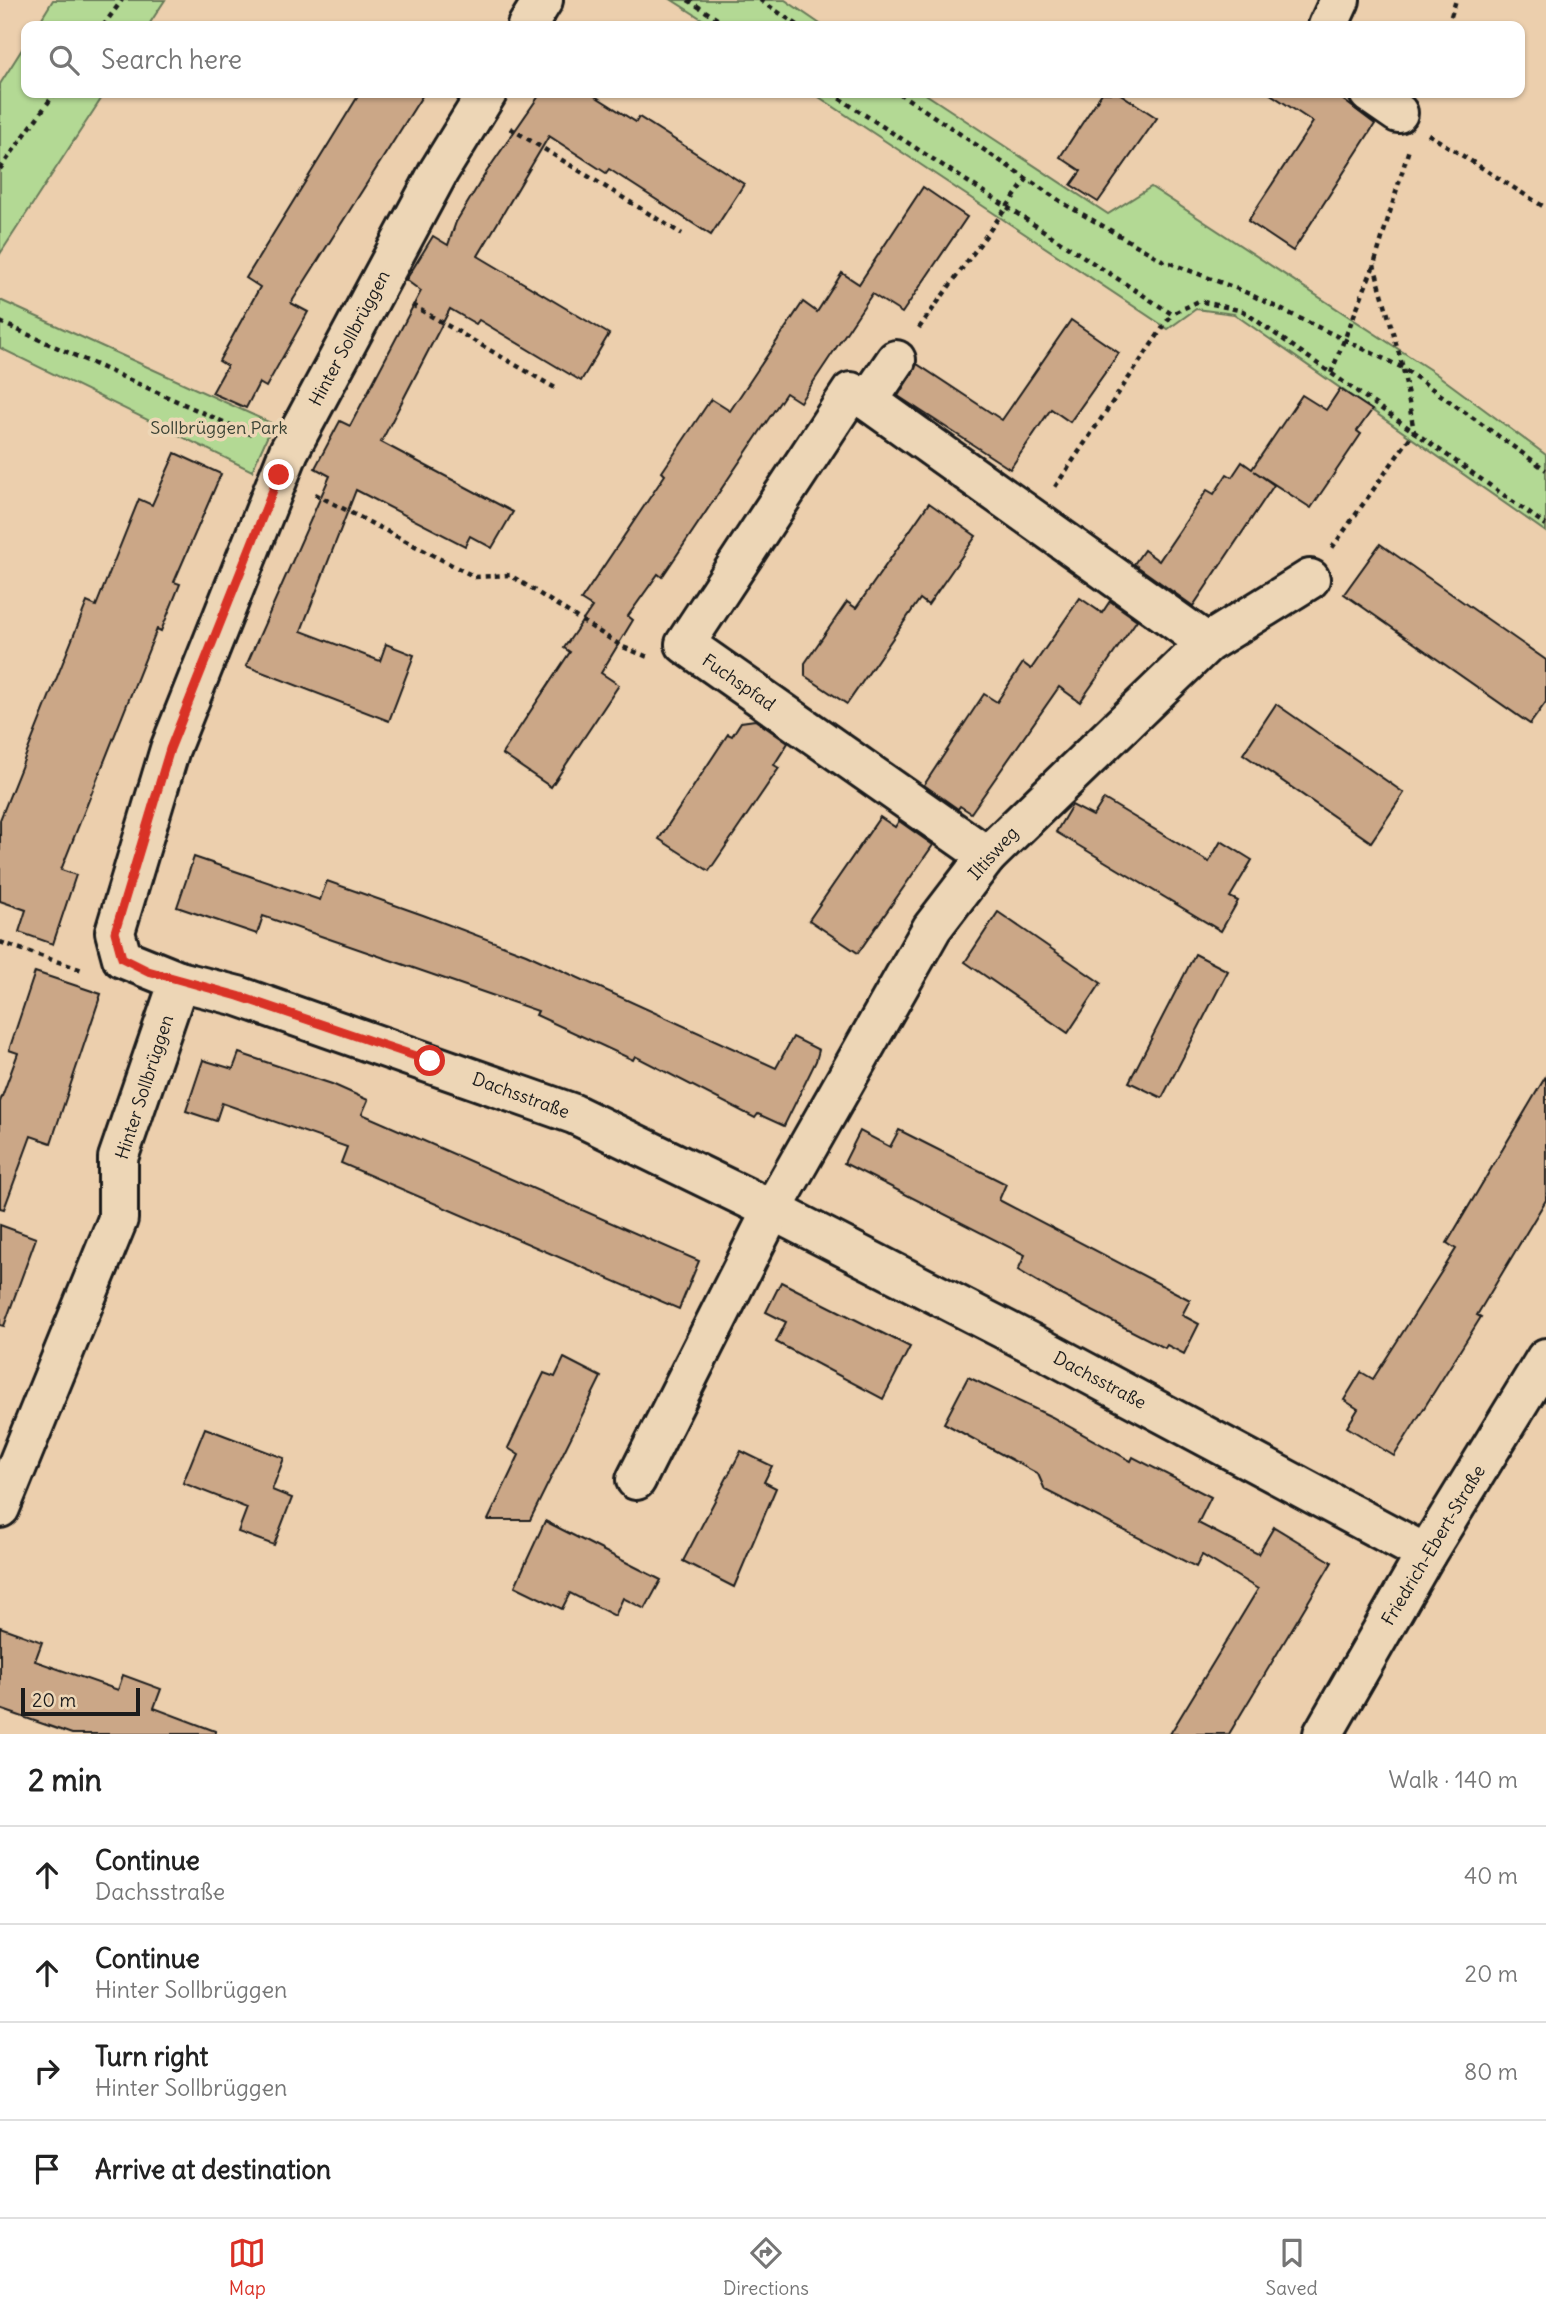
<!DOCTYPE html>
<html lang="en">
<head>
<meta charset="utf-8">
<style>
  :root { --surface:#fff; --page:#f2f2f2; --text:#222; --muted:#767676; --line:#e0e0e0; --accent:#d93025 }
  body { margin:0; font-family:Delius,sans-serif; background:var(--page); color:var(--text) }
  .scale { position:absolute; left:21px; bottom:18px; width:119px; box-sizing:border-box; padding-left:7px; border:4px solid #1c1c1c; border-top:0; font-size:19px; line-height:24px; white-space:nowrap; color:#1c1c1c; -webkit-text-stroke:5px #edd6b6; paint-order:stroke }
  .stop { position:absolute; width:21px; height:21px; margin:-16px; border:5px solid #d93025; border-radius:50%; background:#fff }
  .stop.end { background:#d93025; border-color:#fff; box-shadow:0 2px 7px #0008 }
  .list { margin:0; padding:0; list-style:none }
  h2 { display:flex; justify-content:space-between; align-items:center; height:91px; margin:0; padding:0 28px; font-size:30px }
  h2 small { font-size:23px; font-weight:400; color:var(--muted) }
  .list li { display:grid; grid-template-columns:46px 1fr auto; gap:21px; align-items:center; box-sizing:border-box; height:98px; padding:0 28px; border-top:2px solid var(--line) }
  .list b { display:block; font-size:26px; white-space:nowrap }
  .list p { margin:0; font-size:23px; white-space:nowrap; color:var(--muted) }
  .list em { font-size:23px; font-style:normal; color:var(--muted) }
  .icon { flex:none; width:38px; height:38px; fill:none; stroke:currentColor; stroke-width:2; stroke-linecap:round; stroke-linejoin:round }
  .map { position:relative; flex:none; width:1546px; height:1734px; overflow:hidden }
  .search { position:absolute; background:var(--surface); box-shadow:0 2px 5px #0004; left:21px; right:21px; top:21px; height:77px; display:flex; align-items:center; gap:18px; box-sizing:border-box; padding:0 24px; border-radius:14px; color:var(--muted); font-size:26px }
  .sheet { height:483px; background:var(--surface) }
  nav { display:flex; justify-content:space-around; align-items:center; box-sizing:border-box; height:98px; border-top:2px solid var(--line); background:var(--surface); font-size:19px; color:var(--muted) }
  nav a { display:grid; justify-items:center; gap:4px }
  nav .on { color:var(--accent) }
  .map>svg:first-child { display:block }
</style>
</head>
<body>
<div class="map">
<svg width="1546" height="1734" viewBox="0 0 1546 1734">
  <rect width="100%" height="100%" fill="#eccfad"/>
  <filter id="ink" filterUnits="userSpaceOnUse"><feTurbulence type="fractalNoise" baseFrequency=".0143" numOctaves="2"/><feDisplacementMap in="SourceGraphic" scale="14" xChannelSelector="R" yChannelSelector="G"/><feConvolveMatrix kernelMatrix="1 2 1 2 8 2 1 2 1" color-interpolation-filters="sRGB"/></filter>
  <g filter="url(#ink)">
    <g fill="#b3d994" stroke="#687a58" stroke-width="2">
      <path d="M53,0h112l-17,26h-111z"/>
      <path d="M672,0h113l38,26h-110z"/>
      <path d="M26,43v50h79l-105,161v-170z"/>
      <path d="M813,93h111l184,121 43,-27 284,186 111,82v77l-312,-218 -38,-5 -28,20z"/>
      <path d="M0,300l273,124 -21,47 -252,-123z"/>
    </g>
    <g fill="#cba787" stroke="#1c1c1c" stroke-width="2">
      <path d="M360,93h64l-133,210 17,9 -42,75 -7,-4 -13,25 -34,-15 15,-27 -8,-5 41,-74 -14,-9z"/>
      <path d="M541,93h49l46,29 3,-5 105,67 -33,51 -102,-66 -3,4 -57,-37 -71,120 131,78 -28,47 -102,-61 -3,4 -26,-15 -69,133 132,70 -21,36 -22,-12 -5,10 -109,-56 -55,141 79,30 6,-17 28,11 -25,66 -143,-55 84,-190 -15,-8 25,-47 10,5 71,-135 -15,-11 27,-44 15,9 8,-23 31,-51z"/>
      <path d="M1102,93h17l38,25 -59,84 -27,-17 10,-14 -21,-14z"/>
      <path d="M1269,93h65l41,31 -82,127 -45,-30 65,-99z"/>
      <path d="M923,187l44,30 -65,96 -30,-19 -72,108 -14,-9 -124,184 -4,-3 -30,42 5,4 -32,53 18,12 -68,102 -49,-33 68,-102 -6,-4 28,-41 -11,-7 84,-125 -3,-3 49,-73 19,12 73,-109 14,10 25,-39 17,11z"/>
      <path d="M1071,320l48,33 -49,69 -19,-13 -41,60 -112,-73 19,-32 85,56z"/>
      <path d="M1340,389l32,21 -15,21 4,3 -50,74 -57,-37 20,14 -81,121 -59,-42 10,-14 15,11 48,-71 7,4 13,-20 5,3 10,-15 10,7 50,-74 24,15z"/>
      <path d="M175,453l46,21 -47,108 6,2 -19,47 -4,-2 -96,241 15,5 -23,69 -34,-12 7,-22 -26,-9v-81l87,-218 9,4 43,-107 13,6z"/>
      <path d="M929,503l47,33 -48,69 -8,-6 -73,105 -42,-28v-13l42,-61 9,6z"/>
      <path d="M1380,544l166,116v42l-16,22 -186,-130z"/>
      <path d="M1080,598l22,15 8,-12 27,19 -57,82 -21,-15 -88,126 -11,-7 -2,3 -34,-24 60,-91 13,8 26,-39 8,6z"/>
      <path d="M1276,704l128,89 -33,49 -128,-88z"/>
      <path d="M755,720l33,23 -14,22 5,3 -70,103 -50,-32 69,-105 4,2 9,-14z"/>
      <path d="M1104,799l105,63 12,-21 31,19 -22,37 8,4 -17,30 -165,-99 16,-27 21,11z"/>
      <path d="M880,817l15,10 4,-6 34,24 -75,108 -49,-33z"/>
      <path d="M194,857l126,43 7,-19 96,34 103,39 250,114 17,-31 26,13 -3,11 -32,65 -26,-12 -3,4 -120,-62 -2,4 -97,-45 2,-4 -275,-95 -6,18 -80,-27z"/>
      <path d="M998,912l103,71 -33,50 -103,-71z"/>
      <path d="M1195,954l33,17 -66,127 -33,-16z"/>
      <path d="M35,972l66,22 -50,149 -20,-7 -27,73 -4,-1v-106l18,-49 -9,-3z"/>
      <path d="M239,1053l93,31 36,16 -6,14 337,147 -20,48 -338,-146 6,-16 -125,-44 -6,18 -30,-10 17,-51 30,9z"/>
      <path d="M1546,1076v124l-69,115 4,2 -87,139 -47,-29 11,-18 -14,-9 17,-28 12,7 83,-130 -9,-6z"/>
      <path d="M899,1130l107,54 -7,16 191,100 -8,15 17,9 -15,30 -17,-9 -2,3 -108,-55 -39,-23 7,-15 -181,-92 16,-32 30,16z"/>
      <path d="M0,1225l36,13 -32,88 -4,-1z"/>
      <path d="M781,1282l129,65 -27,52 -107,-57 10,-20 -20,-10z"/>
      <path d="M564,1358l37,19 -71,143h-42l31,-65 -11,-7 18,-38 18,-37 11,4z"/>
      <path d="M968,1377l84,40 79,44 2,-4 78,40 -13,26 60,31 16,-27 58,35 -103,172h-59l88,-145 -56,-34 -6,12 -151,-77 -7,-16 -94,-51z"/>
      <path d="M205,1428l79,30 -12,32 20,8 -18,47 -36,-13 9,-24 -64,-25z"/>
      <path d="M741,1451l31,15 -8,16 12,6 -42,99 -51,-26z"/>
      <path d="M545,1521l116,59 -16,29 -22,-11 -8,18 -45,-23 -8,16 -47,-23z"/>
      <path d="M0,1627l42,15 -7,19 83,29 5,-15 38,14 -7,19 61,23v3h-143l-72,-25z"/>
    </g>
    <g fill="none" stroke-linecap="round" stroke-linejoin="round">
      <g stroke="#1c1c1c" stroke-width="44">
        <g id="minor">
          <path d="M527,26l16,-26"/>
          <path d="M1328,26l12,-26"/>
          <path d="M1369,93l29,20"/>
          <path d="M896,360l-28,41 339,242"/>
          <path d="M868,401l-17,-9 -166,252 302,212"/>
          <path d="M179,981l59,15 336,118 198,96 261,134 393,210"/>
          <path d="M636,1480l136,-270 160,-282 55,-72 220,-213 103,-64"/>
          <path d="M0,1508l118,-289v-61l61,-177 -57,-23 -7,-26 55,-183 119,-298 150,-280 48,-78"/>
          <path d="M1323,1734l103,-180 120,-196"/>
        </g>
      </g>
      <g stroke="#1c1c1c" stroke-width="4.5" stroke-dasharray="5 5" stroke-linecap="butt">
        <path d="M688,0l40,26"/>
        <path d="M760,0l39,26"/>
        <path d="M103,26l19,-26"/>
        <path d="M1448,26l8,-26"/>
        <path d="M831,93l341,221 27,-13 44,10 303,214"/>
        <path d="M899,93l164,110 99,57 81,31 160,77 143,102"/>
        <path d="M510,128l172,106"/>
        <path d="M1428,134l118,74"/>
        <path d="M0,169l55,-76"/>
        <path d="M412,305l145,84"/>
        <path d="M0,322l255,114"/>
        <path d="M919,328l108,-149"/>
        <path d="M1331,373l43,-108 35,-116"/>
        <path d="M1055,487l117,-173"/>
        <path d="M315,494l160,83 35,-2 113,72 25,10"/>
        <path d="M1332,548l82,-116 -11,-64 -29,-103"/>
        <path d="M0,942l85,29"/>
      </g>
      <use href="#minor" stroke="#edd6b6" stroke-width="38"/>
    </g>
  </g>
  <g fill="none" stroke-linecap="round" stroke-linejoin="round" filter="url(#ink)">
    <path stroke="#d93025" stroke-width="9" d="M279,475l-109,274 -55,183 7,26 26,13 90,25 192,65"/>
  </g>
  <g text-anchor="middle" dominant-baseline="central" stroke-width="7" stroke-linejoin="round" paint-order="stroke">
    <g font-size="18" fill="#1c1c1c" stroke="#edd6b6">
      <text transform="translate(349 338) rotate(-62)">Hinter Sollbrüggen</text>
      <text transform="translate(739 682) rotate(35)">Fuchspfad</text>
      <text transform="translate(993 853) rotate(-48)">Iltisweg</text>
      <text transform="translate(144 1087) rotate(-72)">Hinter Sollbrüggen</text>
      <text transform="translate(521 1095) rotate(20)">Dachsstraße</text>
      <text transform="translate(1100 1380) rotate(28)">Dachsstraße</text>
      <text transform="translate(1433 1545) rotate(-59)">Friedrich-Ebert-Straße</text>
    </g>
    <g font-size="18" fill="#3a4234" stroke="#edd6b6">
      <text x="219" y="427">Sollbrüggen Park</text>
    </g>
  </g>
</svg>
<div class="scale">20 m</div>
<div class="stop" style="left:430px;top:1061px"></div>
<div class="stop end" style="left:279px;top:475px"></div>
<div class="search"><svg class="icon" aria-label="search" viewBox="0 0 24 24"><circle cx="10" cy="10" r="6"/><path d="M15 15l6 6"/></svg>Search here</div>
</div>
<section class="sheet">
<h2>2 min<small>Walk · 140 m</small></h2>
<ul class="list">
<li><svg class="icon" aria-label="ahead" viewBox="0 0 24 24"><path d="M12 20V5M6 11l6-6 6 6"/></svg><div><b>Continue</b><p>Dachsstraße</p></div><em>40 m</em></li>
<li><svg class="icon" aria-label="ahead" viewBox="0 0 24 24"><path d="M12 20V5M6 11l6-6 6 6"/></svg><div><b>Continue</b><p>Hinter Sollbrüggen</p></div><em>20 m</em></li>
<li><svg class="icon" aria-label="right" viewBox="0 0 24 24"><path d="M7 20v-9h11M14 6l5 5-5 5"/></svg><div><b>Turn right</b><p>Hinter Sollbrüggen</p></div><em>80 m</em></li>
<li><svg class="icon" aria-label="arrive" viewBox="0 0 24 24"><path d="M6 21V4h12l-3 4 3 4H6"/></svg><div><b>Arrive at destination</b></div></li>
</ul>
</section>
<nav>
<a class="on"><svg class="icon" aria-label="map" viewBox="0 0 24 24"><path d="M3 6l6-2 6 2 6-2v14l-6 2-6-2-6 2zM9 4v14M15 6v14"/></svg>Map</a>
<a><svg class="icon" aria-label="directions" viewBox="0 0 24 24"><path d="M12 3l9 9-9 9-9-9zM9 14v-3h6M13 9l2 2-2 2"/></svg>Directions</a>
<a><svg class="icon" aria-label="saved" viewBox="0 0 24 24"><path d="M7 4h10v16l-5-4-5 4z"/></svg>Saved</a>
</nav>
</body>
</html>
